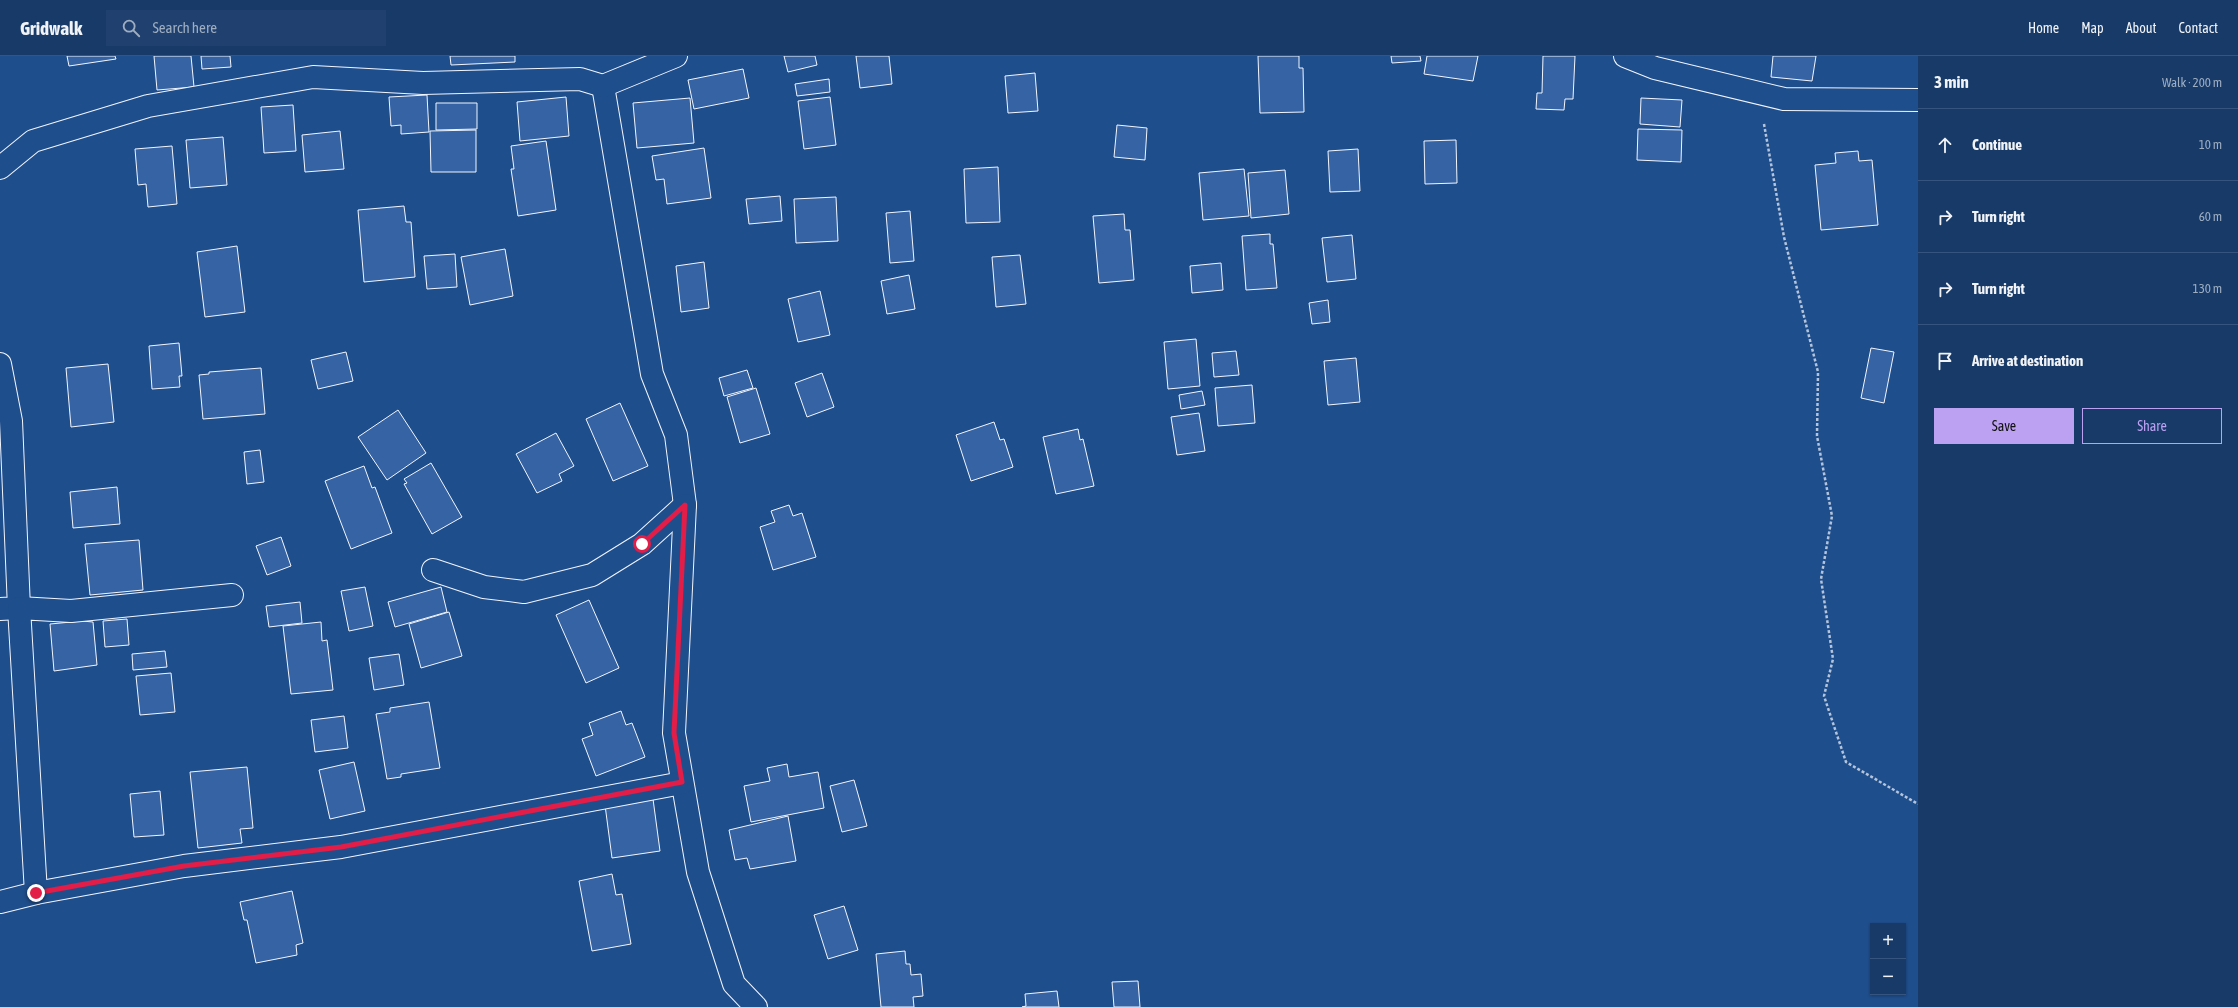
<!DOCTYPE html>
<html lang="en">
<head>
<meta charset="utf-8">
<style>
  :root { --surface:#173a69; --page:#20416f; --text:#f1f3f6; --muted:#9eadc0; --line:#36547d; --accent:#bca0f2 }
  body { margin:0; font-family:"Asap Condensed",sans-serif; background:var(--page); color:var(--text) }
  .controls { position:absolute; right:12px; bottom:12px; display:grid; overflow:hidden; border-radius:0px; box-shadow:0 1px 3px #0004 }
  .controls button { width:36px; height:36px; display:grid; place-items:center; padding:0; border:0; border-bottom:1px solid var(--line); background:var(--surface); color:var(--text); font:20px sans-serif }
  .stop { position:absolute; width:12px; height:12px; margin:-9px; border:3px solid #e11d48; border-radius:50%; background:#fff }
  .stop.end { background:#e11d48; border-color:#fff; box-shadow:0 1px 4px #0008 }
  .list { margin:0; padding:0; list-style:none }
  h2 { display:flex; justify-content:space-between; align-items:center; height:52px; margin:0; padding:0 16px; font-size:17px }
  h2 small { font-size:13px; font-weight:400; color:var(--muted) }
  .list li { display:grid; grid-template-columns:26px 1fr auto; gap:12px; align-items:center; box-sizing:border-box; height:72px; padding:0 16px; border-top:1px solid var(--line) }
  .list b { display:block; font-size:15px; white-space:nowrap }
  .list em { font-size:13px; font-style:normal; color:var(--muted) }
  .actions { display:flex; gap:8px; padding:12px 16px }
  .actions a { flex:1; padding:9px 0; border:1px solid var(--accent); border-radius:0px; text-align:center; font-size:14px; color:var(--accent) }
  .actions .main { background:var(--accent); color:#111 }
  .icon { flex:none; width:22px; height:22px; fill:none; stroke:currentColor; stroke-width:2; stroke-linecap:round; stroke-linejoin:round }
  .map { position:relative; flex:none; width:1918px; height:951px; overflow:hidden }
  header { display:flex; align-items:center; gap:24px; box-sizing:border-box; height:56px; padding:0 20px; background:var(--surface); border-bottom:1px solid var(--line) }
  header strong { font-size:19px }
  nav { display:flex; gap:22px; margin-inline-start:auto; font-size:14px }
  .search { width:280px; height:36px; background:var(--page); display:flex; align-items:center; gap:10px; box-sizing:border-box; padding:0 14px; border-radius:0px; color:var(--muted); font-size:15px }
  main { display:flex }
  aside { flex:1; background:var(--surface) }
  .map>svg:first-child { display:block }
</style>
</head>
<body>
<header>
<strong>Gridwalk</strong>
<div class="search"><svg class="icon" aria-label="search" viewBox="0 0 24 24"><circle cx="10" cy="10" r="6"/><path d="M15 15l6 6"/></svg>Search here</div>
<nav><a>Home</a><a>Map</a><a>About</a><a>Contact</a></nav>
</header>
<main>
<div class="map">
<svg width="1918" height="951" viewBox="0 0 1918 951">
  <rect width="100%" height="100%" fill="#1f4e8c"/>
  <g fill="#3563a3" stroke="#f2f6ff">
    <path d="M67,0h48l1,3 -47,7z"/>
    <path d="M154,0h37l3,31 -37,3z"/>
    <path d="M201,0h29l1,11 -29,2z"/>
    <path d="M450,0h65v6l-64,3z"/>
    <path d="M784,0h31l2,9 -29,7z"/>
    <path d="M856,0h33l3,28 -32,4z"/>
    <path d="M1258,0h41v12h4l1,44 -44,1z"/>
    <path d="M1391,0h29l1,5 -29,2z"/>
    <path d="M1427,0h51l-5,25 -49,-7z"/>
    <path d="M1543,0h32l-2,43h-8l-1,11 -28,-1 1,-16h5z"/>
    <path d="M1773,0h43l-4,25 -41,-4z"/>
    <path d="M743,13l6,29 -55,11 -6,-29z"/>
    <path d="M1035,17l3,38 -30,2 -3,-37z"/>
    <path d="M829,23l1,13 -33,4 -2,-12z"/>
    <path d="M427,39l2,37 -28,2v-9l-10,1 -2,-29z"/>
    <path d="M566,41l3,39 -49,5 -3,-39z"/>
    <path d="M830,41l6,48 -32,4 -6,-48z"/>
    <path d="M690,42l4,45 -57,5 -4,-45z"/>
    <path d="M1641,42l41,2 -2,27 -40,-3z"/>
    <path d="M436,47h41v26l-41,1z"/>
    <path d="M293,49l3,46 -32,2 -3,-46z"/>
    <path d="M1117,69l30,3 -2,32 -31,-3z"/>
    <path d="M1638,73l44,1 -1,32 -44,-2z"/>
    <path d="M476,74v42h-45l-1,-41z"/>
    <path d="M340,75l4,38 -39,3 -3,-37z"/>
    <path d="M223,81l4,48 -37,3 -4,-48z"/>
    <path d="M1456,84l1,43 -32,1 -1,-43z"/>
    <path d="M546,85l10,69 -38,6 -7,-47h3l-3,-23z"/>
    <path d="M172,90l5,58 -29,3 -2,-23 -8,1 -3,-36z"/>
    <path d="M704,92l7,50 -44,6 -3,-25 -8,1 -4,-24z"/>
    <path d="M1358,93l2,42 -30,1 -2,-41z"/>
    <path d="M1858,95l1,10 13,-1 6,65 -57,5 -6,-65 21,-2 -1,-10z"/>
    <path d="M998,111l2,55 -34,1 -2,-54z"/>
    <path d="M1244,113l5,47 -46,4 -4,-47z"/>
    <path d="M1285,114l4,44 -38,4 -3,-45z"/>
    <path d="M780,140l2,25 -33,3 -3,-25z"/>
    <path d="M836,141l2,44 -42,2 -2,-44z"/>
    <path d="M404,150l2,16h5l4,55 -51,5 -6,-72z"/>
    <path d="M910,155l4,50 -24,2 -4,-50z"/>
    <path d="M1124,158l1,16h5l4,50 -35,3 -6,-67z"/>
    <path d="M1270,178v10h3l4,44 -31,2 -4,-54z"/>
    <path d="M1352,179l4,44 -29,3 -5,-44z"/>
    <path d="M237,190l8,66 -40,5 -8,-65z"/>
    <path d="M505,193l8,47 -43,9 -9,-48z"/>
    <path d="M455,198l2,33 -30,2 -3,-33z"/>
    <path d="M1020,199l6,49 -30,3 -4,-50z"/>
    <path d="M704,206l5,46 -28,4 -5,-46z"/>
    <path d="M1221,207l2,27 -31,3 -2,-27z"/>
    <path d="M909,219l6,34 -28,5 -6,-33z"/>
    <path d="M820,235l10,44 -32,7 -10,-43z"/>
    <path d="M1328,244l2,22 -18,2 -3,-21z"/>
    <path d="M1196,283l4,47 -32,3 -4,-47z"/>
    <path d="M179,287l3,33h-3l1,11 -28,2 -3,-43z"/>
    <path d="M1871,292l23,4 -10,51 -23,-5z"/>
    <path d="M1236,295l3,24 -25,2 -2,-24z"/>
    <path d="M346,296l7,29 -35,8 -7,-29z"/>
    <path d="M1356,302l4,44 -32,3 -4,-44z"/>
    <path d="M108,308l6,58 -43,5 -5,-59z"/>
    <path d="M261,312l4,46 -62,5 -4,-44 10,-1v-2z"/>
    <path d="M747,314l6,18 -29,8 -5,-18z"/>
    <path d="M822,317l12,34 -27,10 -12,-34z"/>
    <path d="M1252,329l3,38 -37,3 -3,-38z"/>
    <path d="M756,332l14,46 -30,9 -13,-46z"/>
    <path d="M1202,335l3,14 -24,4 -2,-14z"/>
    <path d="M620,347l28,63 -35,15 -27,-62z"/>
    <path d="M398,354l28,43 -39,27 -29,-43z"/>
    <path d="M1199,357l6,38 -28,4 -6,-38z"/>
    <path d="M994,366l6,18 4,-1 9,28 -42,14 -15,-46z"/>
    <path d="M1078,373l2,11 3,-1 11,47 -38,8 -13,-57z"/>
    <path d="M556,377l18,33 -15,8 3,7 -25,12 -21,-39z"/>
    <path d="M260,394l4,32 -17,2 -3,-32z"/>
    <path d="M431,407l31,54 -30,17 -28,-50 3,-1 -3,-4z"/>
    <path d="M364,410l8,22 3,-1 17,46 -41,16 -26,-68z"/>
    <path d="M117,431l3,37 -47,4 -3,-36z"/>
    <path d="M789,449l4,11 9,-3 14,44 -43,13 -13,-43 15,-5 -4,-11z"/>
    <path d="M281,481l10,29 -24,9 -11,-29z"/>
    <path d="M139,484l4,50 -53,5 -5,-51z"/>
    <path d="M365,531l8,39 -24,5 -8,-40z"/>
    <path d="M441,531l6,25 -52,15 -7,-25z"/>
    <path d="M589,544l30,68 -33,15 -30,-68z"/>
    <path d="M300,546l2,21 -33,4 -3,-21z"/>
    <path d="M449,556l13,44 -41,12 -12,-44z"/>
    <path d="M127,563l2,26 -24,2 -2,-26z"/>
    <path d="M82,565l11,1 4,43 -43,6 -4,-47z"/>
    <path d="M321,566l1,19 5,-1 6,50 -42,4 -8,-68z"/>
    <path d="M165,595l2,16 -34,3 -1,-16z"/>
    <path d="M399,598l5,31 -30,5 -5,-32z"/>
    <path d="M171,617l4,39 -35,3 -4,-39z"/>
    <path d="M429,646l11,66 -39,6v3l-14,2 -11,-65 14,-2v-4z"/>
    <path d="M621,655l5,14 6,-2 13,34 -49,19 -14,-37 11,-4 -4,-12z"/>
    <path d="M344,660l4,32 -33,4 -4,-32z"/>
    <path d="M354,706l11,49 -35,8 -11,-49z"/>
    <path d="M787,708l2,13 29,-5 6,36 -73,14 -7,-36 26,-5 -3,-13z"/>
    <path d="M247,711l6,61 -13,1 2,14 -44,5 -8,-76z"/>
    <path d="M854,724l13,46 -25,6 -12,-46z"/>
    <path d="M160,735l4,44 -30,2 -4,-43z"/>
    <path d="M653,743l7,52 -48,7 -7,-53z"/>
    <path d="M788,760l8,45 -46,8 -3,-11 -12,2 -6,-30z"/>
    <path d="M612,818l4,21 6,-1 9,50 -39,7 -13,-70z"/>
    <path d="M292,835l11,52 -7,2 1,10 -41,8 -9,-43h-3l-4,-18z"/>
    <path d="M844,850l14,44 -30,9 -14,-44z"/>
    <path d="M905,895l1,13h4l1,11 10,-1 2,22 -10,1 1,10h-33l-5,-53z"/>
    <path d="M1138,925l2,26h-26l-2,-25z"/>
    <path d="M1057,935l2,16h-37l4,-1 -1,-12z"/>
  </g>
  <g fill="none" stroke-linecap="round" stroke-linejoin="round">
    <g stroke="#f2f6ff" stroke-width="24">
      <g id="street">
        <path d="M1625,0l30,12 129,31 134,1"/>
        <path d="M603,30l49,288 24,61 9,70 -11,228 24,139 36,112 22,23"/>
        <path d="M0,112l33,-27 115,-35 165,-29 110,6 157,-4 23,7 73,-30"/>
        <path d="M0,308l11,57 8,187 -19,1"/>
        <path d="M433,514l51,17 40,5 68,-17 50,-31 43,-39"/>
        <path d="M36,837l-17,-285 52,3 161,-16"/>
        <path d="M0,846l36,-9 148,-27 157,-19 341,-64"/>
      </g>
    </g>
    <path stroke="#b3c4dc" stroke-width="2.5" stroke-dasharray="3 2" stroke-linecap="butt" d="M1764,68l20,113 34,135 -1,64 15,80 -11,63 12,80 -9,37 22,66 72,42"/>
    <use href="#street" stroke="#1f4e8c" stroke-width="22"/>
  </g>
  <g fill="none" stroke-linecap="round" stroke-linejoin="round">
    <path stroke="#e11d48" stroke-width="5" d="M36,837l148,-27 157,-19 341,-65 -8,-49 11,-228 -43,39"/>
  </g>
</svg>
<div class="controls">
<button>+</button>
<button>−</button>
</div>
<div class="stop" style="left:642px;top:488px"></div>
<div class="stop end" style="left:36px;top:837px"></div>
</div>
<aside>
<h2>3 min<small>Walk · 200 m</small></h2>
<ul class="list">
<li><svg class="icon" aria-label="ahead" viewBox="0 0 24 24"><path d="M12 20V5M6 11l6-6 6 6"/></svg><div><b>Continue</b></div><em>10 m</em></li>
<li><svg class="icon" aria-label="right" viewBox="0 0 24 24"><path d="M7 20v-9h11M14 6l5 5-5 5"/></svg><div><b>Turn right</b></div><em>60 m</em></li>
<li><svg class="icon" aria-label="right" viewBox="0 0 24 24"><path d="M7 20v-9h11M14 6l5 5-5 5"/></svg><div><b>Turn right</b></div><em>130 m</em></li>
<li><svg class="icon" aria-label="arrive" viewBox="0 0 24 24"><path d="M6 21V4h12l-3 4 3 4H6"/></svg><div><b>Arrive at destination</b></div></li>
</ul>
<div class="actions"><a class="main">Save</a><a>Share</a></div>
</aside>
</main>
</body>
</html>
